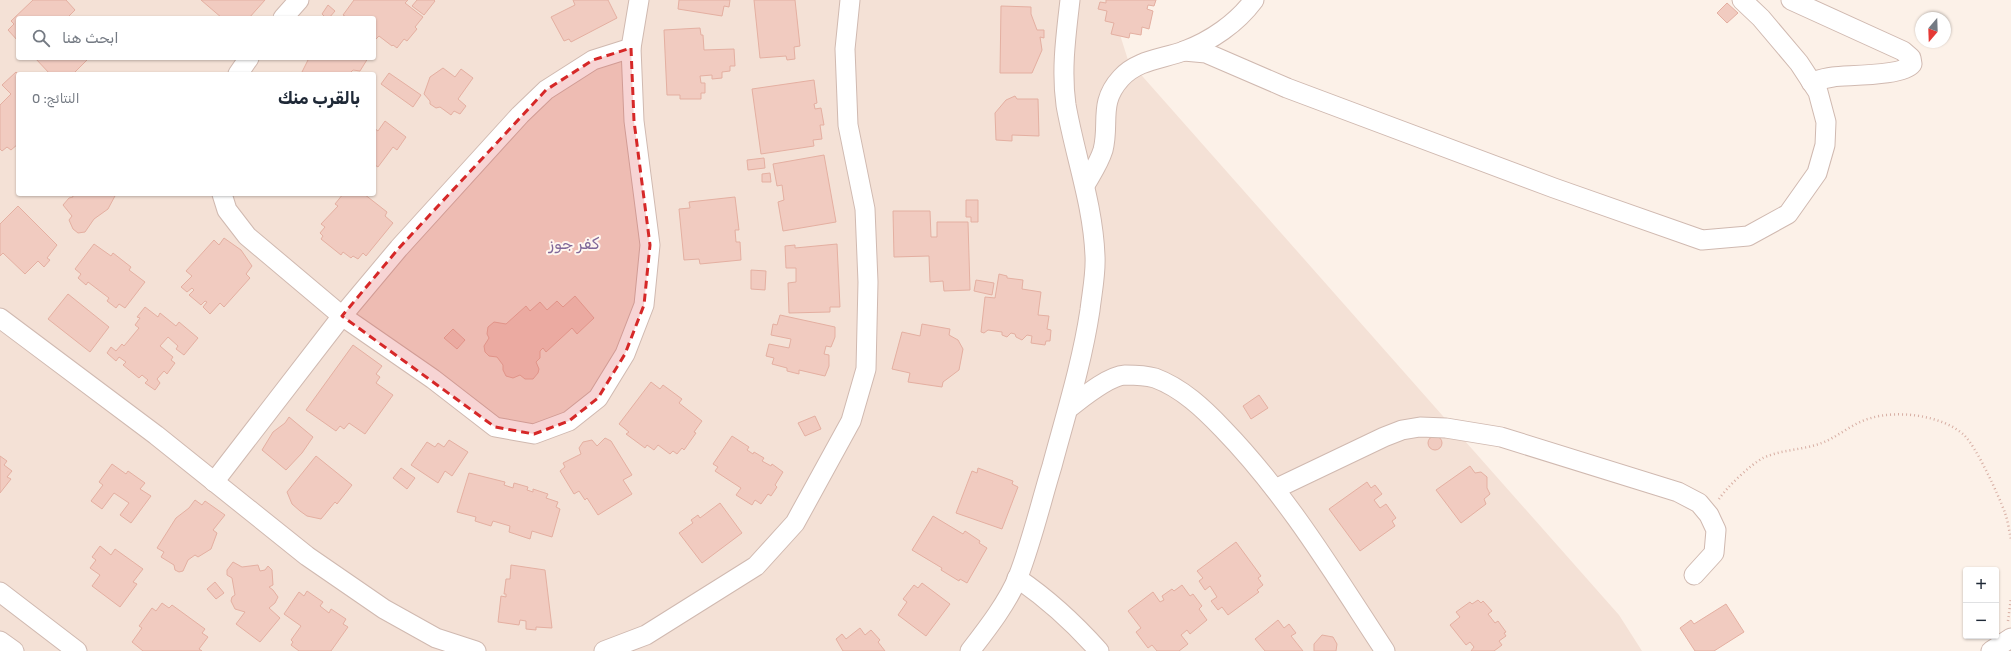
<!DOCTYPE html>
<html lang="ar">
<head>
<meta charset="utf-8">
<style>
  :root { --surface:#fff; --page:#f6f6f7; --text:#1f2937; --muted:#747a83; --line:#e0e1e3 }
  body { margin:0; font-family:Rubik,"Noto Sans Arabic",sans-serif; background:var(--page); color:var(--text); direction:rtl }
  .controls { position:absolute; right:12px; bottom:12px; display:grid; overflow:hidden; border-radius:4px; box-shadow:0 1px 3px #0004 }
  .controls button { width:36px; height:36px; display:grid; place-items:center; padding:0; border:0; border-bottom:1px solid var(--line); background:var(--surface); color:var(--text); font:20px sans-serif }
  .compass { position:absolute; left:1915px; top:12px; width:36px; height:36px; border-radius:50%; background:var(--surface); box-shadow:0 1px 3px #0004; rotate:199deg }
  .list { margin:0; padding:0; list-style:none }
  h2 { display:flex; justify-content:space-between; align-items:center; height:52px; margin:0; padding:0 16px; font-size:17px }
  h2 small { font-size:13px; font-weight:400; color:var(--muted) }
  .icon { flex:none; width:22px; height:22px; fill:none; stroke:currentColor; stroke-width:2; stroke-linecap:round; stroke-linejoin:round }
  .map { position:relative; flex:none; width:2011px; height:651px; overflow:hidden; direction:ltr }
  .search { position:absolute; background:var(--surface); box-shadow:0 1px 3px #0004; left:16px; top:16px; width:360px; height:44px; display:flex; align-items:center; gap:10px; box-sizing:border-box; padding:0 14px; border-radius:4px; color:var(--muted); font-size:15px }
  .panel { position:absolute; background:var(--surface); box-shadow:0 1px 3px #0004; left:16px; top:72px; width:360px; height:124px; border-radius:4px; direction:rtl }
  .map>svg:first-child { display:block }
</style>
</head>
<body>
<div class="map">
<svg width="2011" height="651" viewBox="0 0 2011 651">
  <rect width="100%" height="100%" fill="#fcf1e8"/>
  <path fill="#f4e1d6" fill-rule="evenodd" d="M0,0h1109l19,60 491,555 23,36h-1642zM18,18h356v40h-356zM18,74h356v120h-356z"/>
  <g fill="#f1cbc0" stroke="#e4afa1">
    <path d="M33,0h33l9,10 -8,8h-49v23l-10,-11 6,-6 -3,-3z"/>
    <path d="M201,0h64l-16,18h-27z"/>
    <path d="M354,0h54l-3,3 18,14 -8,10 2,2 -10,12 -3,-2 -7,9 -4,-3 -1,1 -13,-10 -5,5v-23h-26l-5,-3z"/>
    <path d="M417,0h17l1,1 -11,14 -12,-9z"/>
    <path d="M573,0h35l9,18 -46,24 -2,-3 -5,2 -13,-24 24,-12z"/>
    <path d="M679,0h51l-1,7 -5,-1 -2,10 -44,-7z"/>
    <path d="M754,0h41l5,46 -6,1 1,12 -8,1 -1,-4 -26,2z"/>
    <path d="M1106,0h50l-2,6 -6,-1 -1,4 6,2 -4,18 -7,-2 -1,8 -11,-2 -1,5 -18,-4 3,-11 -9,-2 2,-10 -9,-2 2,-7 6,1z"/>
    <path d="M1727,3l11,10 -11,10 -10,-10z"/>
    <path d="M328,5l7,6 -6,7h-3l-4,-4z"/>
    <path d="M1001,6l30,1v7l6,16h7v8l-4,-1 2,13 -10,23h-32z"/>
    <path d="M700,28l1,7h2l1,15 30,-1 1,17h-5v5l-8,1v6l-10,1v-4l-12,1 1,7h4v10h-4v6h-21v-4h-13l-3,-65z"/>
    <path d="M35,58h54l-16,16h-23z"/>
    <path d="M309,58h59l-8,13 -7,-1 -4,4h-48z"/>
    <path d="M443,68l12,9 6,-8 12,9 -15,21 8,7 -6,8 -6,-3 -3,4 -11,-8 -4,1 -6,-4v-3l-6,-7 6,-17z"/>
    <path d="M16,72l2,2v70l-7,6 -4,-3 -5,4 -2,-2v-44l11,-11 -9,-9z"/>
    <path d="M389,73l32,22 -8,12 -32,-23z"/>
    <path d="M814,80l3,23 -3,1 1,5 6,-1 3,17h-4l2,14 -9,1 1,6 -53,8 -9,-65z"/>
    <path d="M1015,96l2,3h21l1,37 -27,-1v6l-16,-1 -1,-27 11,-13z"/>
    <path d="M385,121l21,16 -9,13 -4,-3 -15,20 -3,-2 -1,2v-39l4,3z"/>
    <path d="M824,155l12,67 -53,9 -5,-29 6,-2 -2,-15 -5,1 -4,-22z"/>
    <path d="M764,158l1,10 -17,2 -1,-10z"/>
    <path d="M770,173l1,9h-9v-8z"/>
    <path d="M116,194l-8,15 -14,10 -9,13 -7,1 -5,-4 -4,-9 3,-4 -9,-11 6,-7 4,-1 -1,-3z"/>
    <path d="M343,194h21l23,18 -2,4 8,7 -27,33 -3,-3 -5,6 -5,-3 -2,2 -8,-6 -2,3 -20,-16 2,-3 -3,-3 5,-6 -4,-3 17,-18 -3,-2z"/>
    <path d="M735,197l4,33h-4l1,12h4l1,18 -41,4 -1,-5 -15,1 -5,-51 11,-1 -1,-6z"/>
    <path d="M966,200h12v22h-7v-5h-5z"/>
    <path d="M18,206l39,39 -10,13 3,2 -6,7 -6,-6 -13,13 -22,-21 -3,3v-32z"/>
    <path d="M893,211h37l1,26h6v-15h31l2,68 -26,1 -1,-10 -13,1 -1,-26 -35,1z"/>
    <path d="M224,238l17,12 11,16 -6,8 4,4 -26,29 -4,-4 -10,11 -7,-7 4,-5 -2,-1 -4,4 -12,-10 5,-5 -2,-2 -5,4 -6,-5 11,-11 -6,-5 28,-31 5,5z"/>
    <path d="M94,244l17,12 2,-3 18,14 -2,3 16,12 -20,26 -6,-4 -3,4 -9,-7 2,-3 -21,-16 -2,3 -8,-7 3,-4 -6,-5z"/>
    <path d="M837,244l3,63h-10v5l-41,1 -1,-30 8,-1v-14h-10l-1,-22 10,-1v3z"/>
    <path d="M751,270l15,1 -1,19 -14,-1z"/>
    <path d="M999,274l8,2v2l16,2 -1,9 19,3 -3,23 11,1 -2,13 4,1 -1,11h-4l-1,4 -14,-2 1,-7 -5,-1 -5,5 -6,-3 -1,-3 -4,-1 -4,4 -5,-2v-3l-14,-2 -4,3 -3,-1 4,-35 10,1z"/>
    <path d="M976,280l18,3 -2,12 -18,-4z"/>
    <path d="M68,294l41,33 -19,25 -42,-33z"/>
    <path d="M575,296l19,22 -17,16 -5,-6 -26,24 -3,-4 -3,3v7l-4,4 3,7 -1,4 -5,6h-8l-5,-4 -7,3 -7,-2 -3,-6v-5l-6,-8 -8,-1 -4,-4 -1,-6 5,-8 -2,-4 1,-7 6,-5 12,2 20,-18 4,5 10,-9 7,8 10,-9 6,6z"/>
    <path d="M145,307l13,10 2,-4 16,13 3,-4 19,16 -14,17 -8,-6 2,-3 -10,-9 -8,9 13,11 -2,3 4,3 -8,11 -3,-3 -7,8 3,4 -5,7 -10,-7 3,-3 -6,-5 -3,3 -16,-13 3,-3 -7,-5 -3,4 -9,-8 4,-6 5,4 6,-7 2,2 15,-18 -4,-3 5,-7 -3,-1z"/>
    <path d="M780,315l55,12v10l-4,10 -5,-1 -2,8 5,1v11l-4,10 -26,-6v4l-12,-3v-3l-15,-4 2,-6 -8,-2 3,-12 20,4 2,-9 -20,-4 2,-11 4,1z"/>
    <path d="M922,324l28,5 -1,6 9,5 5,9 -4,21 -16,12 -1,5 -34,-5 2,-9 -18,-4 10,-37 18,4z"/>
    <path d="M453,329l12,11 -8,9 -13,-11z"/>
    <path d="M353,345l29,21 -6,8 4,3 -4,6 17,12 -28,39 -16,-11 -5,6 -4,-3 -4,5 -30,-21z"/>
    <path d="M651,382l9,7 3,-4 19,14 -3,4 23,18 -8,11 2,1 -12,17 -2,-2 -5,6 -4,-3 -3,3 -12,-9 -4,5 -7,-5 -2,3 -19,-14 3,-2 -10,-8z"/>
    <path d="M1259,395l9,13 -17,11 -8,-13z"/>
    <path d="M815,416l6,13 -16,7 -7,-13z"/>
    <path d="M289,417l24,20 -11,16 -16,17 -24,-20 11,-18 12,-9z"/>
    <path d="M732,436l17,11 -2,3 6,4 1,-2 10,6 -2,3 9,5 1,-2 11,8 -8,13 2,2 -6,9 -3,-2 -7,10 -6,-4 -3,5 -16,-10 5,-7 -26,-17 3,-4 -5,-3z"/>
    <circle cx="1435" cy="443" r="7"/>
    <path d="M605,438l6,3 21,34 -9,5 9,14 -34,21 -11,-17 -2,2 -6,-9 -5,3 -14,-23 5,-4 -2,-4 18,-9 -2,-6 4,-6 9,-2 5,6z"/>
    <path d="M449,440l19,12 -16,24 -7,-5 -7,12 -27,-18 16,-23 8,5 3,-4 6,4z"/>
    <path d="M0,456l7,5 -3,4 8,6 -5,6 4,2 -11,14z"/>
    <path d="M316,456l36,29 -15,19 -2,-2 -14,17 -14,-3 -7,-5 -8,-7 -5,-12z"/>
    <path d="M112,464l14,10 2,-3 17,12 -5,6 11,7 -20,27 -11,-8 9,-12 -15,-10 -12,16 -11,-8 12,-16 -4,-3z"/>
    <path d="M1470,466l5,7 6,-1 6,5v11l3,6 -6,5 2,5 -25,19 -25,-33z"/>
    <path d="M401,468l14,10 -8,11 -14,-11z"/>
    <path d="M978,468l35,13 -1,3 6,3 -16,42 -46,-16 16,-42 5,2z"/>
    <path d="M469,473l36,9 -1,3 9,3 1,-5 14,4 -1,3 6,2v-3l15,5 -2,4 12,4 -2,5 4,2 -8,28 -20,-6 -2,8 -21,-7 1,-6 -17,-5 -2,5 -16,-5 1,-4 -19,-5z"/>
    <path d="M1367,482l4,6 4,-3 7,9 -8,6 6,8 6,-4 10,14 -4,3 3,5 -35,25 -31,-42z"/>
    <path d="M195,500l7,5 3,-4 20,14 -12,15 4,3 -6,16 -13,8 -3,-2 -7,5 -5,11 -4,1 -4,-2 -1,-5 -13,-8 3,-5 -7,-4 19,-30 13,-10z"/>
    <path d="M720,503l22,30 -40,30 -23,-30 14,-10 -2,-3 7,-5 2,3z"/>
    <path d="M933,516l30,18 2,-3 15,10 -1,2 8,5 -20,35 -7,-4 -1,2 -18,-11 1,-2 -30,-18z"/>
    <path d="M1236,542l25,34 -3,2 5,7 -6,5 2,2 -31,23 -6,-8 -4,3 -7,-9 6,-4 -7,-11 -5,4 -6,-9 4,-3 -6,-7z"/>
    <path d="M100,546l11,9 4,-6 28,20 -10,13 4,2 -17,23 -28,-21 8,-11 -10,-7 6,-8 -4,-3z"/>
    <path d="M233,562l9,5 16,-2 2,6 5,-1 3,-4 4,4 1,15 -4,2 4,3 5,7 -3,6 -6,5 11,10 -20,24 -24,-18 9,-12 -10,-3 -4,-8 1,-4 3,-2 -3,-17 -5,-3v-5z"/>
    <path d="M511,565l34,5 7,58 -16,-1v3l-10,-1v-8l-6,-1 -1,5 -21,-3 3,-26 5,1v-3h-2l2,-15h4z"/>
    <path d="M215,582l9,11 -8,6 -9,-10z"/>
    <path d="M922,583l28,21 -24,32 -28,-21 9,-13 -4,-3 11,-14 4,3z"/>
    <path d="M1182,585l8,11 3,-2 9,12 -3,3 8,11 -17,14 -3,-4 -6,5 7,9 -9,7h-22l-5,-6 -4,3 -12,-16 5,-4 -13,-17 25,-19 7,10 4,-2 -2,-4 10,-7 2,2z"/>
    <path d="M307,591l16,11 -3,4 9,7 2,-4 15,10 -3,5 5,3 -17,24h-32l-8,-6 2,-3 -2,-2 10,-14 -17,-12 15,-22 5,4z"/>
    <path d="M1478,600l3,3 2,-2 9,10 -4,3 7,9 3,-2 8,11 -2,1 2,3 -7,5 3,4 -8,6h-23l3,-4 -4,-5 -4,3 -16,-20 10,-8 -4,-5 14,-10 2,2z"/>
    <path d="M162,603l7,5 3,-3 33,24 -3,4 6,4 -9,12 3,2h-59l-11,-9 10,-14 -3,-2 13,-18 4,3z"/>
    <path d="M1726,604l18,28 -30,19h-19l-15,-23 11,-8 3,4z"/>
    <path d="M1278,620l6,8 5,-4 7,9 -5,3 12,15h-38l-10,-12z"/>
    <path d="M860,628l5,7 6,-5 9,10 -2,2 7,9h-42l-7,-12 6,-5 4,5z"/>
    <path d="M1322,635l11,2 4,7 -1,7h-22v-7z"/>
  </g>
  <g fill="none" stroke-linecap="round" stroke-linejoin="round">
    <g stroke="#d0b9b0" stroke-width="21">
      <g id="street">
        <path d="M1791,0l112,51 8,7 1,6c-9,12 -63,11 -79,13 -8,1 -15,3 -22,5"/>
        <path d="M283,18l16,-18"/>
        <path d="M1184,51l22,2 81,35 267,100 148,52 46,-4 40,-22 29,-41 8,-28 1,-23 -8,-30 -19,-29 -38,-45 -19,-18"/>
        <path d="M238,74l11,-16"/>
        <path d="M1085,185c7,-12 14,-22 18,-35 7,-27 -5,-47 18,-72 16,-18 41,-19 63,-27 27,-10 53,-28 70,-51"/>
        <path d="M222,194l5,16 20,26 95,80 91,63 62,48 39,7 35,-13 29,-23 27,-44 19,-49 6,-60 -16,-124 -3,-73 8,-48"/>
        <path d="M0,318l156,117 151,121 77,53 52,29 40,13"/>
        <path d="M1069,408c13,-10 39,-32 56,-33 9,0 23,1 30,3 27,10 49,31 68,51 64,66 112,146 162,222"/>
        <path d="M214,482l128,-166 57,-68 121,-133 26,-25 47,-30 38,-12"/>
        <path d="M1275,489l109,-52 18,-7 18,-3 26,1 55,9 177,55 21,11 10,12 7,15 -2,23 -20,22"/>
        <path d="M1017,578c31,21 57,45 82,73"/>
        <path d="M0,592l77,59"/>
        <path d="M0,641l14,10"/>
        <path d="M604,651l42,-16 110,-69 39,-43 56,-102 15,-52 2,-87 -3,-73 -17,-84 -3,-76 5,-49"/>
        <path d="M970,651c17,-22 38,-49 48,-74 14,-36 23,-75 34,-111 14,-52 30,-103 38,-156 2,-18 6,-36 5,-54 -2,-52 -20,-100 -29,-151 -5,-35 0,-70 4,-105"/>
        <path d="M1991,651l20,-13"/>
      </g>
    </g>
    <g stroke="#d7aea3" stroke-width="2.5" stroke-dasharray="1 3" stroke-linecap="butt">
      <path d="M1719,499c8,-12 31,-34 44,-41 17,-8 38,-8 56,-14 18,-6 33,-21 52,-26 27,-8 71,-3 93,17 12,11 35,61 41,78 3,8 4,18 6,26"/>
      <path d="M2008,621l3,-23"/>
    </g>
    <use href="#street" stroke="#fff" stroke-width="19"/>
  </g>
  <path fill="#d62828" fill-opacity="0.2" stroke="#d62828" stroke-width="3" stroke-dasharray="8 5" stroke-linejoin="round" d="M631,48l3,73 16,124 -6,60 -19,49 -27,44 -29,23 -35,13 -39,-7 -153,-111 57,-68 147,-158 47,-30z"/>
  <g text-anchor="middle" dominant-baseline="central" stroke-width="4" stroke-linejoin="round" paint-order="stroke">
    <g font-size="16" fill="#806899" stroke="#fff6ef">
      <text x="574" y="243">كفر جوز</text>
    </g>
  </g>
</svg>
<div class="controls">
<button>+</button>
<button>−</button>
</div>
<svg class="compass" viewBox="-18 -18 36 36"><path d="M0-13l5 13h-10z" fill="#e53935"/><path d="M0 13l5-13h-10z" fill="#747a83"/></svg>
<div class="search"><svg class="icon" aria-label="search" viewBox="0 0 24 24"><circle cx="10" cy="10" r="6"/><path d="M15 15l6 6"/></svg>ابحث هنا</div>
<section class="panel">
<h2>بالقرب منك<small>النتائج: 0</small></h2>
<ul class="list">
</ul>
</section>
</div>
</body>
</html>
